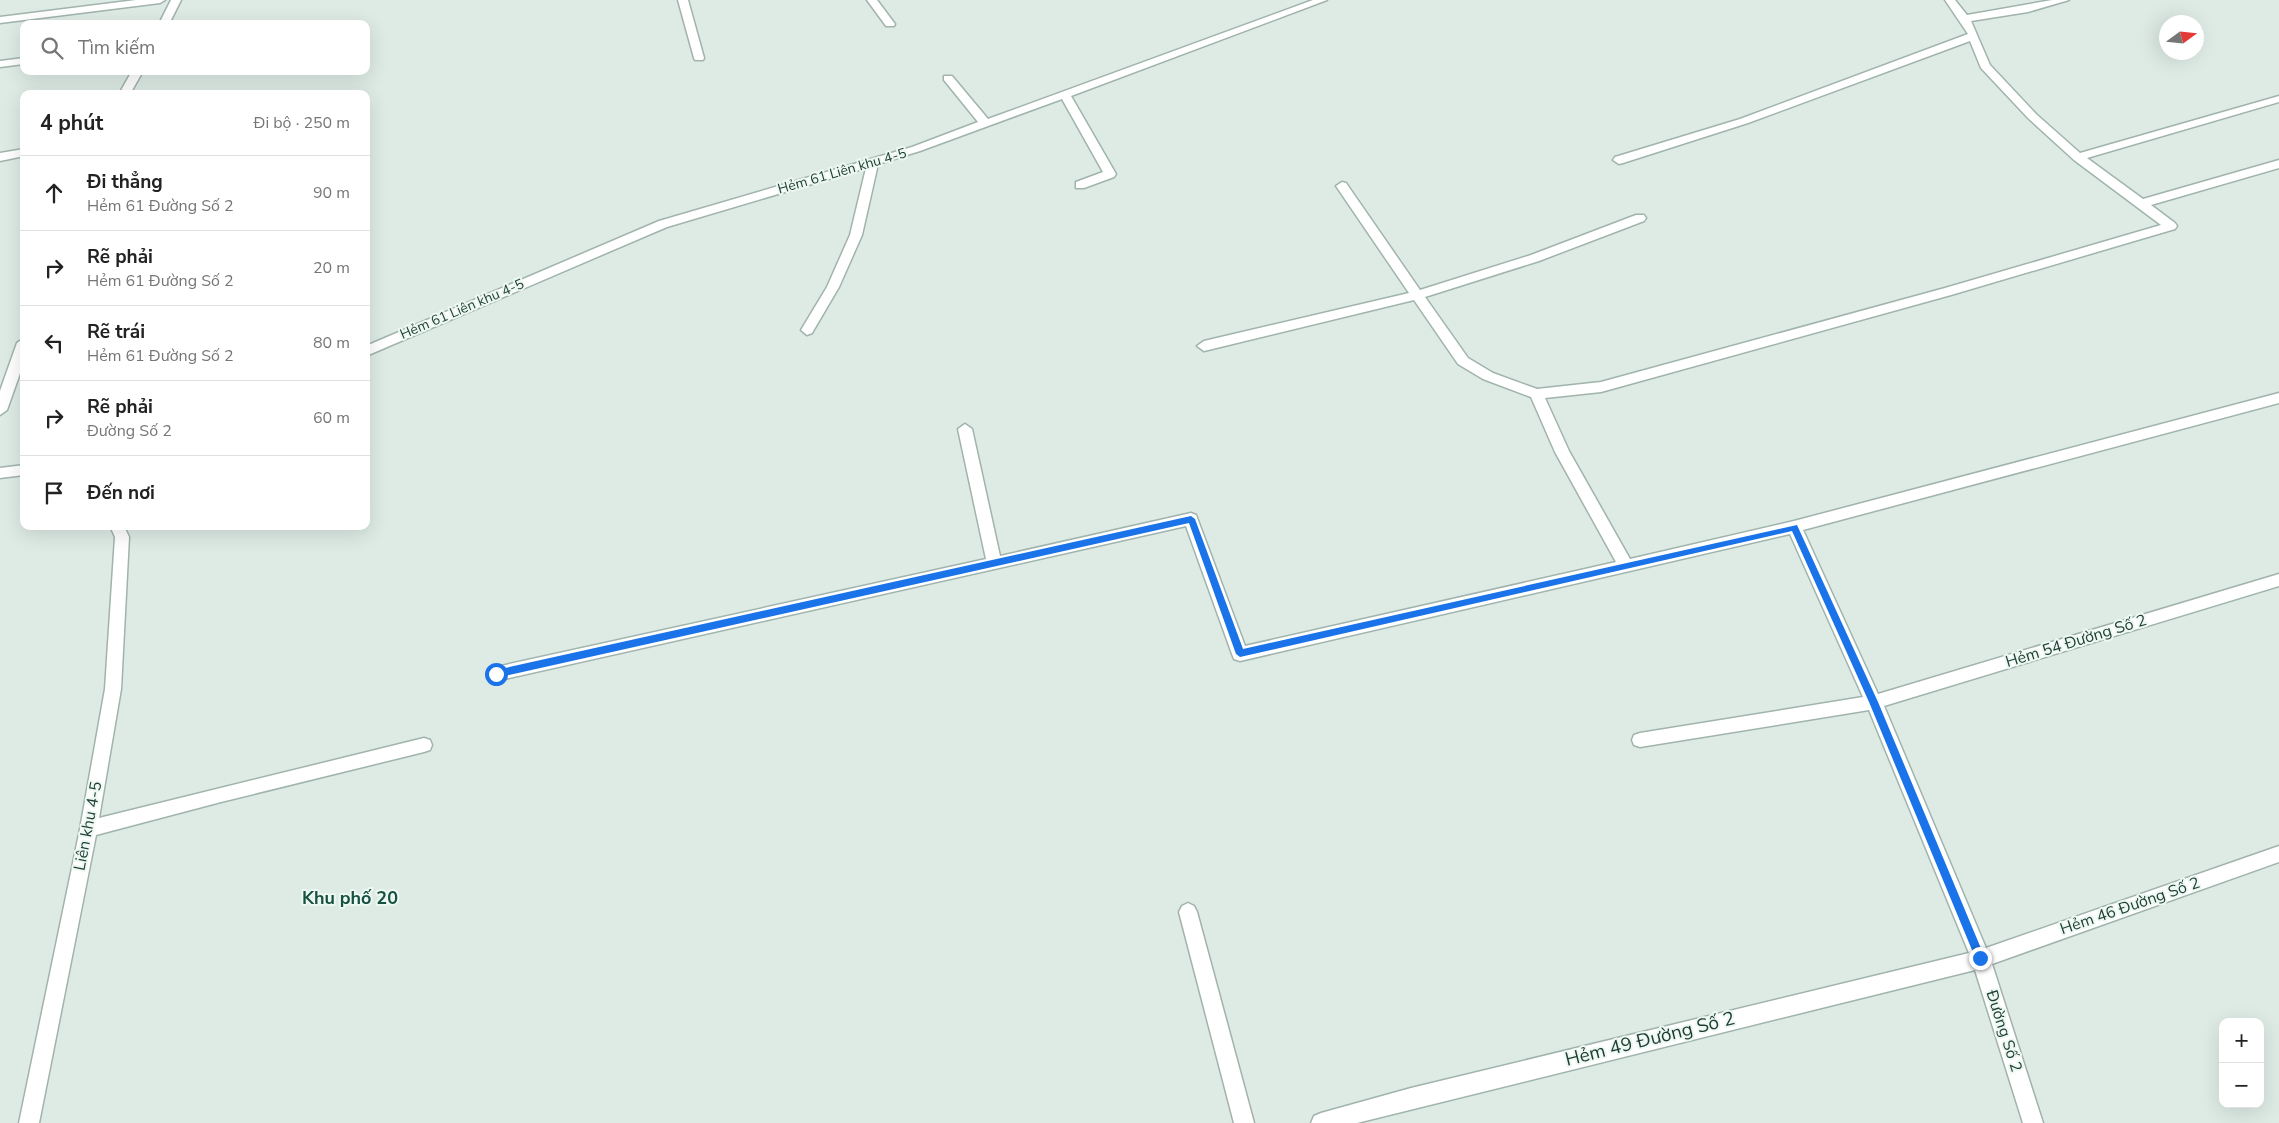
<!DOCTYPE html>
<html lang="vi">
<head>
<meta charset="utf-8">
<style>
  :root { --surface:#fff; --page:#f2f2f2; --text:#222; --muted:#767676; --line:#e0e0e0 }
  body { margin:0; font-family:"Nunito Sans",sans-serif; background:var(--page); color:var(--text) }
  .controls { position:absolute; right:15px; bottom:15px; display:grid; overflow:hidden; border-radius:10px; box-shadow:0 5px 20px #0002 }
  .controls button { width:45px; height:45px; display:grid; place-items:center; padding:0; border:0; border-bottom:1px solid var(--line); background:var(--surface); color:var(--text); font:25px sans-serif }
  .compass { position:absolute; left:2159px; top:15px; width:45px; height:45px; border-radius:50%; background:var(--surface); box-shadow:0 5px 20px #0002; rotate:75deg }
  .stop { position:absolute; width:15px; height:15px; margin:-11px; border:4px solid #1a73e8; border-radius:50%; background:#fff }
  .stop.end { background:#1a73e8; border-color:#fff; box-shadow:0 1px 5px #0008 }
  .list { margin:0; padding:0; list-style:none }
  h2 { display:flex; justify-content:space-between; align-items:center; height:65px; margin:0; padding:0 20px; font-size:21px }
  h2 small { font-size:16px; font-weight:400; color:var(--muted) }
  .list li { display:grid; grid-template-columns:32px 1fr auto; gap:15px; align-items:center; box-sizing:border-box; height:75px; padding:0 20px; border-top:1px solid var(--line) }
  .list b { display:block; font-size:19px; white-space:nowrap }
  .list p { margin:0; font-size:16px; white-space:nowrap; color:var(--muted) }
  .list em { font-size:16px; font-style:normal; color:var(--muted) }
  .icon { flex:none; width:28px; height:28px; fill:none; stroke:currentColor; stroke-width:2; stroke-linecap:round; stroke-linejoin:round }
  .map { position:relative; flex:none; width:2279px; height:1123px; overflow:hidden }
  .search { position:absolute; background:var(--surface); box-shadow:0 5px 20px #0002; left:20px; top:20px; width:350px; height:55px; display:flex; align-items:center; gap:12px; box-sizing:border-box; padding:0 18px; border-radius:10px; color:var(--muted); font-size:19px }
  .panel { position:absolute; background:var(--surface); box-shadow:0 5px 20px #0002; left:20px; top:90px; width:350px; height:440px; border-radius:10px }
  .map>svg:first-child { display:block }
</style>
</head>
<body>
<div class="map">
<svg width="2279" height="1123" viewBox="0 0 2279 1123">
  <rect width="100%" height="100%" fill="#deebe5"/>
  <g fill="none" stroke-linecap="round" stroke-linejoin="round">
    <g stroke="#a0b3ac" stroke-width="3">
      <g id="minor">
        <path d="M136,0h29l-5,3 -160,20v-6z"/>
        <path d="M171,0h10l-12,24h-10z"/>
        <path d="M678,0h10l16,58 -1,2h-8l-1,-2z"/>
        <path d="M867,0h10l18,24 -1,2h-8z"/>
        <path d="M1313,0h14l-256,96 45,78 -2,3 -30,11h-8v-6l27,-10 -41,-73 -142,52 -42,13 -16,71 -23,52 -27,46 -5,2 -6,-5 26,-43 23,-52 16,-67 -199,59 -301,129v-10l293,-125 253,-74 66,-25 -34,-42v-4h8l36,43z"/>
        <path d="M1945,0h10l12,15 85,-15h17l-41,12 -57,9 19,44 46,49 44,39 199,-57v6l-192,56 56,41 136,-39v8l-128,37 24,18 2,3 -2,3 -224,66 -350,97 -56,6 24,53 61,108 164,-38 485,-128v10l-476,127 75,164 401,-120v12l-395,120 102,242 293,-102v16l-287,102 51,159h-20l-48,-153 -618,153h-46l3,-7 7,-3 90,-25 558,-135 -100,-243 -229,37 -6,-2 -2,-5 2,-5 6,-2 223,-36 -73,-163 -550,127 -6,-2 -2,-5 -46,-128 -690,155 -6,-2 -2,-5 2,-5 6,-2 490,-108 -28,-130 7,-5 7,5 28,127 191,-43 5,2 49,131 371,-84 -61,-110 -24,-55 -48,-18 -25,-15 -44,-64 -210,51 -7,-5 7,-5 205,-48 -73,-107 6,-4 4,1 74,107 111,-35 105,-40h8l2,3 -2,3 -105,40 -114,36 43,61 25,15 44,16 64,-7 344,-94 216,-63 -87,-65 -46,-42 -47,-50 -11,-27 -222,82 -125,40 -4,1 -6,-4 2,-3 125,-38 228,-85z"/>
        <path d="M24,58v6l-24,3v-6z"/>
        <path d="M132,71h11l-13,23h-11z"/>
        <path d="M24,149v7l-24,5v-8z"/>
        <path d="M24,338v24l-17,48 -7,5v-24l17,-48z"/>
        <path d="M24,465v10l-24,3v-10z"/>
        <path d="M110,526h14l5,11 -8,152 -22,129 325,-80 6,2 2,5 -2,5 -6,2 -203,50 -125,33 -57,288h-20l61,-294 25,-140 10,-152z"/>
        <path d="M1188,903l6,3 3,6 57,211h-20l-55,-211 3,-6z"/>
      </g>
    </g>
    <use href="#minor" fill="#fff" fill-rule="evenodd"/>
  </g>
  <path fill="#1a73e8" d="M1191,516l4,3 48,130 554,-124 81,177 107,256 -1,4h-7l-108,-260 -77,-171 -552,126 -4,-3 -47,-131 -693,155 -4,-4 4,-4z"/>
  <g text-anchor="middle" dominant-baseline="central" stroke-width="4" stroke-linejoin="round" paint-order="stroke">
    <g font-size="14" fill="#1d3d33" stroke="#eef8f3">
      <text transform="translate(842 171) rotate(-16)">Hẻm 61 Liên khu 4-5</text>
      <text transform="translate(462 309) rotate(-23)">Hẻm 61 Liên khu 4-5</text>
    </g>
    <g font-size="16" fill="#1d3d33" stroke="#eef8f3">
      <text transform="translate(2076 641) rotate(-17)">Hẻm 54 Đường Số 2</text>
      <text transform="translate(88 826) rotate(-79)">Liên khu 4-5</text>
      <text transform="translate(2130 906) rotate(-19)">Hẻm 46 Đường Số 2</text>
      <text transform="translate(2004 1031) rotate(72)">Đường Số 2</text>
    </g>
    <g font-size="18" font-weight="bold" fill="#175141" stroke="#eef8f3">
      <text x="350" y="898">Khu phố 20</text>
    </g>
    <g font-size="19" fill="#1d3d33" stroke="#eef8f3">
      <text transform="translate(1650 1039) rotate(-14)">Hẻm 49 Đường Số 2</text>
    </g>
  </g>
</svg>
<div class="controls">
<button>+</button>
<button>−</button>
</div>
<svg class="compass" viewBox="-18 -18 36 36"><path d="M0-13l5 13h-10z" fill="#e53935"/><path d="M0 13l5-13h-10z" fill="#767676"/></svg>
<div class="stop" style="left:496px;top:674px"></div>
<div class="stop end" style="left:1980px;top:958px"></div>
<div class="search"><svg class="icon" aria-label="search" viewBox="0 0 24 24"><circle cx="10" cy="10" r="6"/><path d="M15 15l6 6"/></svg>Tìm kiếm</div>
<section class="panel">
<h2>4 phút<small>Đi bộ · 250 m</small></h2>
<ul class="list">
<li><svg class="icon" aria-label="ahead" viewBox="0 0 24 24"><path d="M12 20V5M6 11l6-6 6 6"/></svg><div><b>Đi thẳng</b><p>Hẻm 61 Đường Số 2</p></div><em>90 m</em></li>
<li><svg class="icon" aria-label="right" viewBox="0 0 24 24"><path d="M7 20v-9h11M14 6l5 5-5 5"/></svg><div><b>Rẽ phải</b><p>Hẻm 61 Đường Số 2</p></div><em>20 m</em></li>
<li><svg class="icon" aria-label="left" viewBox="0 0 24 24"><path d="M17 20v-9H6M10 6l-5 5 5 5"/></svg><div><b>Rẽ trái</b><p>Hẻm 61 Đường Số 2</p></div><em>80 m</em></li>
<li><svg class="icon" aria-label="right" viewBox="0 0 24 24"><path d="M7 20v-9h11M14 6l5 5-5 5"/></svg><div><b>Rẽ phải</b><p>Đường Số 2</p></div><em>60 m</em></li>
<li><svg class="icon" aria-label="arrive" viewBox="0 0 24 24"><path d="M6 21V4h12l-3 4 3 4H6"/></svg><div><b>Đến nơi</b></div></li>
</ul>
</section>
</div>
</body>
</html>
